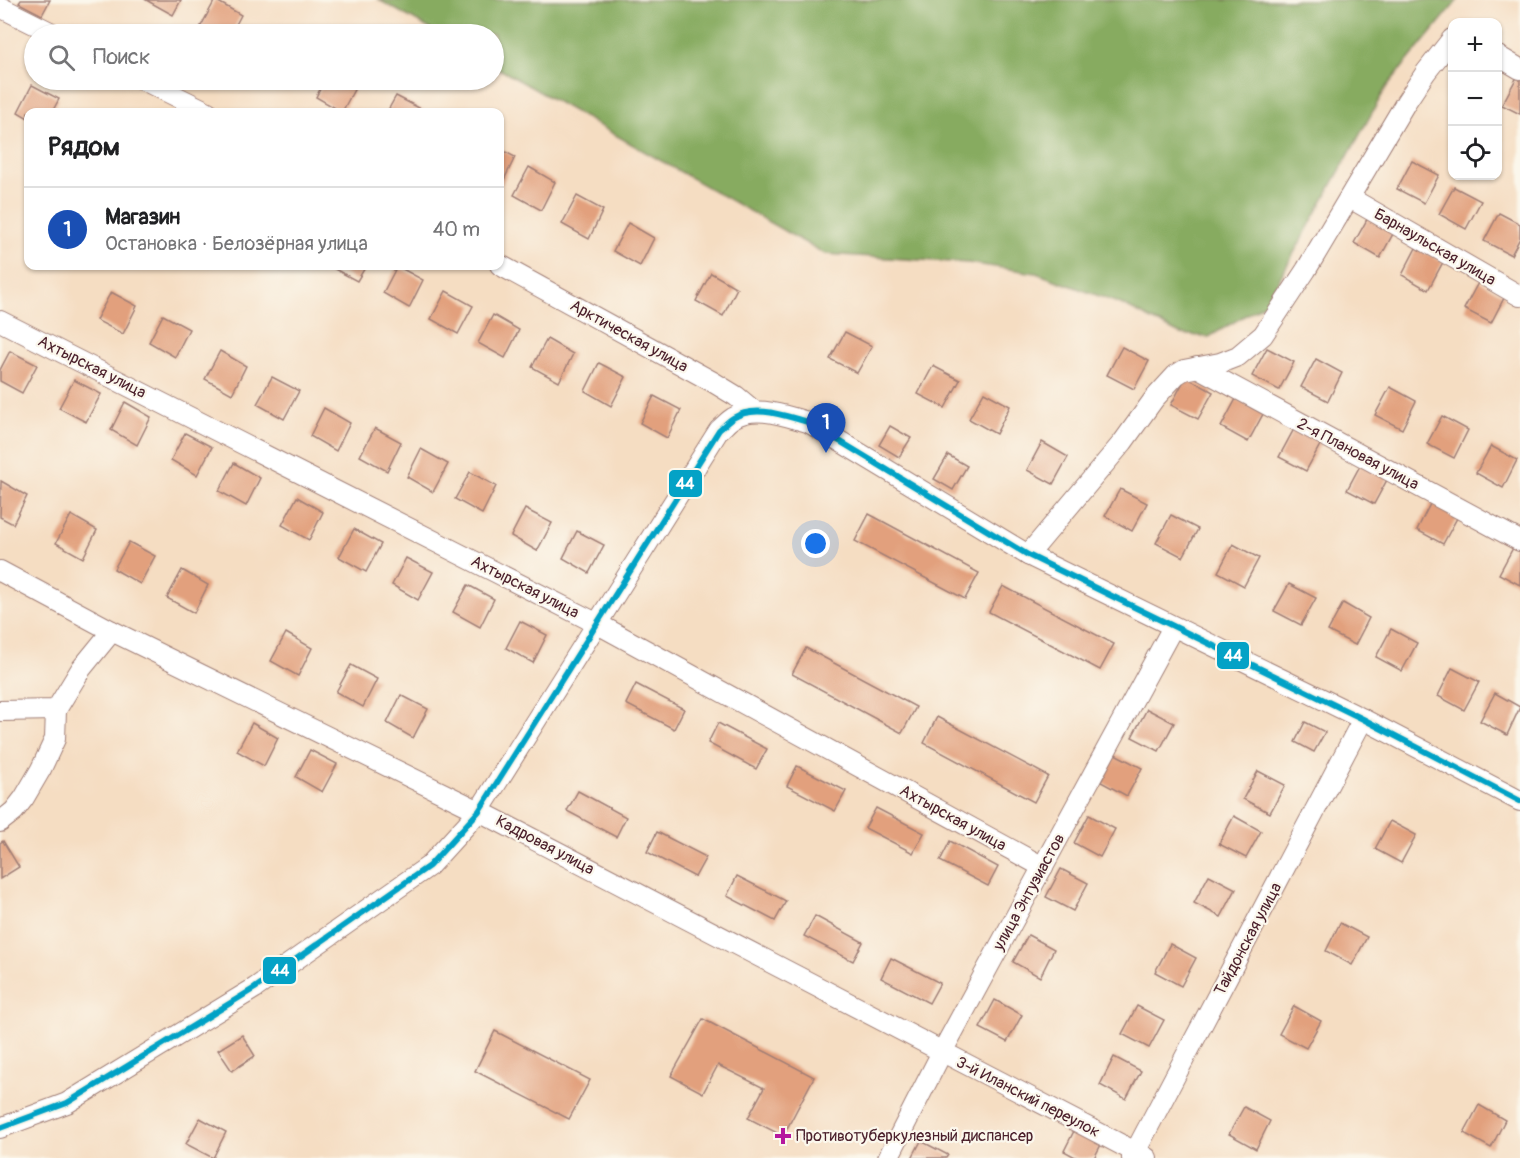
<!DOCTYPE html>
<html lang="ru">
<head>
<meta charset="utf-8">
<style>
  :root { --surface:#fff; --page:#f2f2f2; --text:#202124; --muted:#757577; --line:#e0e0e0; --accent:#0f766e }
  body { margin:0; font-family:Pangolin,sans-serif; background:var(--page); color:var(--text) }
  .controls { position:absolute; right:18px; top:18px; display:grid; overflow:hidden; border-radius:12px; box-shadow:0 2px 4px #0004 }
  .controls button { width:54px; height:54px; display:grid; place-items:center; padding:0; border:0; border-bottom:2px solid var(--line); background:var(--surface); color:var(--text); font:30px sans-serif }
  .you { position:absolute; left:816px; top:544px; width:21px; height:21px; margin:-15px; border:4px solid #fff; border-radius:50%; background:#1a73e8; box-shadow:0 0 0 9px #1a73e833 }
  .badge { display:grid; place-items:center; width:39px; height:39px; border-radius:50%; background:var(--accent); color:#fff; font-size:20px; font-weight:700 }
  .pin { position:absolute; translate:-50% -50px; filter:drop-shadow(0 2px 3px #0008) }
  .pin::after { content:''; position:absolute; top:32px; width:21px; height:18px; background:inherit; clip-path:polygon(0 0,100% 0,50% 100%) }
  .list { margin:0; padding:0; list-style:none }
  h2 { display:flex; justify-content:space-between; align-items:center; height:78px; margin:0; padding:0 24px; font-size:26px }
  h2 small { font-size:20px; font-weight:400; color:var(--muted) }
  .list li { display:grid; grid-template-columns:39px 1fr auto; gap:18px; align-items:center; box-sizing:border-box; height:84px; padding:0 24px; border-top:2px solid var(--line) }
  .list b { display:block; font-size:22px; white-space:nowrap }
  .list p { margin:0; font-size:20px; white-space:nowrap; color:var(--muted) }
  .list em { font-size:20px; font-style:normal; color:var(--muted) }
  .icon { flex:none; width:33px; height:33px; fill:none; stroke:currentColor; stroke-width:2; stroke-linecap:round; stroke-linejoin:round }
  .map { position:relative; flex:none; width:1520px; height:1158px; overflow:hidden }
  .search { position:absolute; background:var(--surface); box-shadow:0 2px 4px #0004; left:24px; top:24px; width:480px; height:66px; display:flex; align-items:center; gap:15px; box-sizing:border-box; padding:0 21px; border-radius:33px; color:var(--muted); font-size:22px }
  .panel { position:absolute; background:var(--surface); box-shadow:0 2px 4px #0004; left:24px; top:108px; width:480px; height:162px; border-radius:12px }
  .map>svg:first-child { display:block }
</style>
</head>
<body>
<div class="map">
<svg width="1520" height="1158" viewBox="0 0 1520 1158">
  <rect width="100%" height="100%" fill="#fbf7ec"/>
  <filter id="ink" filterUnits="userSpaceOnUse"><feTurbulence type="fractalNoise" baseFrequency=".0167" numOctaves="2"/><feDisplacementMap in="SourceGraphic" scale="12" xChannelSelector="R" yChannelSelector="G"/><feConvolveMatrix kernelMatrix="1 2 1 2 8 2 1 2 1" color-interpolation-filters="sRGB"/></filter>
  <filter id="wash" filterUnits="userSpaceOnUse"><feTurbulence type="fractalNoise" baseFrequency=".008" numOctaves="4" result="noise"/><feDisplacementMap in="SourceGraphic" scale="24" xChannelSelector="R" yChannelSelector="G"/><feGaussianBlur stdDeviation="1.35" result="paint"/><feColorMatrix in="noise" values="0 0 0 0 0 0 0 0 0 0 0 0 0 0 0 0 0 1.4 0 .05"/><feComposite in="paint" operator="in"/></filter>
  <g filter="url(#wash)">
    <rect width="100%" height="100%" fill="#f5ddc2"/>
    <path fill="#87ab60" stroke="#686546" stroke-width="1.5" d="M379,0h1079l-71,86 -121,217 -57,34 -29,-3 -59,-30 -85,-31 -68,-10 -143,-9 -331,-188v-32h-55z"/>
    <g id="blocks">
      <g fill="#e2a07d">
        <path d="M21,0h29l-8,15 -23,-12z"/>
        <path d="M146,0h35l-8,15z"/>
        <path d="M215,0l26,15 -10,19h-19l-12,-6z"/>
        <path d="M1517,77l3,1v36l-18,-9z"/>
        <path d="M325,80h24l8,4 -15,28 -26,-15z"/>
        <path d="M32,85l27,14 -7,13h-24v6l-10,-6z"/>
        <path d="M396,96l27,14 -2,2h-34z"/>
        <path d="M500,149l15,8 -15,31z"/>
        <path d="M1412,161l27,14 -15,28 -27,-14z"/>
        <path d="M529,167l26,15 -14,28 -27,-15z"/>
        <path d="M1454,187l27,14 -15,28 -27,-15z"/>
        <path d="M577,196l26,14 -14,29 -27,-15z"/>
        <path d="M1499,213l21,11v14l-9,17 -27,-14z"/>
        <path d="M1369,216l26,14 -15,28 -26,-15z"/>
        <path d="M628,223l26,15 -14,28 -27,-15z"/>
        <path d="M1416,248l27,14 -15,28 -26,-15z"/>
        <path d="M329,266h37l-9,15z"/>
        <path d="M397,266l26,14 -14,28 -26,-15z"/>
        <path d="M711,273l26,15 -14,28 -27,-15z"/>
        <path d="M1479,281l26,15 -14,27 -27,-14z"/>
        <path d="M446,291l27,15 -15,28 -27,-15z"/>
        <path d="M111,292l26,14 -14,28 -27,-14z"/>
        <path d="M163,315l26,14 -14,28 -26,-15z"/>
        <path d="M493,315l26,15 -14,28 -27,-15z"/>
        <path d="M845,332l27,14 -15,27 -27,-14z"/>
        <path d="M547,339l26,15 -14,28 -27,-15z"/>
        <path d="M1122,347l27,14 -15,28 -27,-14z"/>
        <path d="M1267,348l27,14 -15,28 -27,-14z"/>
        <path d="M10,351l27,14 -15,28 -22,-12v-11z"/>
        <path d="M220,351l26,15 -14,28 -27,-15z"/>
        <path d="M1316,359l26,14 -14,28 -27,-14z"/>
        <path d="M599,363l27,14 -15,29 -26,-15z"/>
        <path d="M933,366l27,14 -15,28 -27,-14z"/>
        <path d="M272,377l27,14 -15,28 -27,-15z"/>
        <path d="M1186,377l27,15 -15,27 -27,-14z"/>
        <path d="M74,380l27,14 -15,28 -27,-14z"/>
        <path d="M1390,387l26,14 -14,28 -27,-14z"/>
        <path d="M984,392l26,14 -14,28 -27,-15z"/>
        <path d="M654,396l27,14 -14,28 -27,-15z"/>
        <path d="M1236,399l27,15 -15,28 -27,-15z"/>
        <path d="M125,402l26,15 -14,28 -26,-15z"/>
        <path d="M324,408l26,15 -14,28 -26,-15z"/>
        <path d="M1442,416l26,14 -14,28 -27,-14z"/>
        <path d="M890,426l21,12 -12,19 -20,-12z"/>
        <path d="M375,428l26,14 -14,29 -27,-15z"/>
        <path d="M1294,429l27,14 -15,28 -27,-14z"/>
        <path d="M185,433l27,14 -15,28 -26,-15z"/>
        <path d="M1042,442l26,15 -15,27 -26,-14z"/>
        <path d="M1491,446l26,14 -14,28 -27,-15z"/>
        <path d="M421,449l27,15 -15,28 -26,-15z"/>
        <path d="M948,455l19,11 -14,24 -19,-11z"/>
        <path d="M1362,462l27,14 -15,28 -27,-14z"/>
        <path d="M234,463l26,15 -14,28 -27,-15z"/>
        <path d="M470,472l26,14 -14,28 -27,-15z"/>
        <path d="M1,481l26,15 -14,28 -13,-7z"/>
        <path d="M1120,489l27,14 -15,28 -27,-15z"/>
        <path d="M297,497l26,15 -14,28 -27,-15z"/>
        <path d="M1431,502l27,14 -15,28 -26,-14z"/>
        <path d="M525,509l27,14 -15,28 -26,-15z"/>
        <path d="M869,514l110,59 -14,26 -110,-58z"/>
        <path d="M71,515l26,15 -14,28 -27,-15z"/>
        <path d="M1171,515l27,14 -15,28 -27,-14z"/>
        <path d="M354,529l27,15 -15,28 -27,-15z"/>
        <path d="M577,531l27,14 -15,28 -26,-15z"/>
        <path d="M129,542l26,14 -15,28 -26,-15z"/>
        <path d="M1233,544l26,14 -15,28 -26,-14z"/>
        <path d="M1514,546l6,4v35l-21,-11z"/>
        <path d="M406,558l27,14 -15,28 -26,-15z"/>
        <path d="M182,570l26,15 -14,28 -27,-15z"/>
        <path d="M1289,584l27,14 -15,27 -27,-14z"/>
        <path d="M468,585l26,14 -14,28 -27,-15z"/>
        <path d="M1003,586l111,58 -14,26 -111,-58z"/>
        <path d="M1343,603l26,15 -14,27 -27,-14z"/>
        <path d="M520,621l27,14 -14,28 -27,-15z"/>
        <path d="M1391,629l26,14 -15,28 -26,-14z"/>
        <path d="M286,633l26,15 -14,28 -27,-15z"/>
        <path d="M806,648l110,59 -14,26 -110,-59z"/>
        <path d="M351,665l26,14 -14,28 -27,-15z"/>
        <path d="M1452,668l27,14 -15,28 -26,-14z"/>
        <path d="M636,684l48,25 -10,20 -48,-25z"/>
        <path d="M1495,693l25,14 -13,28 -27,-14z"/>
        <path d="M401,695l27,14 -15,29 -26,-15z"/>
        <path d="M1147,709l27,14 -15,28 -27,-14z"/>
        <path d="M937,717l111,59 -14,26 -110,-59z"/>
        <path d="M1305,722l20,10 -11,20 -19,-10z"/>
        <path d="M252,723l26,15 -14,28 -27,-15z"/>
        <path d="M718,723l49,26 -11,20 -48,-26z"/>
        <path d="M310,750l27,14 -15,28 -26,-15z"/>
        <path d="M1115,754l27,14 -15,28 -26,-14z"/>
        <path d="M797,766l49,25 -11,20 -48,-25z"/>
        <path d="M1258,771l27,14 -15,28 -27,-14z"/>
        <path d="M578,791l48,26 -10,20 -49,-26z"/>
        <path d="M876,808l48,25 -11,20 -48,-25z"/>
        <path d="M1089,815l26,14 -15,28 -26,-14z"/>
        <path d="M1234,816l27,15 -15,27 -27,-14z"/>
        <path d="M1390,821l26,14 -15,28 -26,-14z"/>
        <path d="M657,832l49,25 -11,20 -48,-25z"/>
        <path d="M3,841l16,26 -19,12v-36z"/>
        <path d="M950,841l48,26 -10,19 -48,-25z"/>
        <path d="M1061,869l27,14 -15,28 -27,-14z"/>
        <path d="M1209,875l27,14 -15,28 -27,-14z"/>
        <path d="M737,876l49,25 -11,20 -48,-25z"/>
        <path d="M815,916l48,26 -10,19 -49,-25z"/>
        <path d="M1340,923l27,14 -15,28 -26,-14z"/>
        <path d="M1028,935l26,14 -14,28 -27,-15z"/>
        <path d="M1170,944l26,14 -15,28 -26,-14z"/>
        <path d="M891,958l49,25 -11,20 -48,-25z"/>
        <path d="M995,1000l27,15 -15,27 -27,-14z"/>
        <path d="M1137,1006l27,14 -15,28 -27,-14z"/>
        <path d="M1294,1006l27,15 -15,27 -27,-14z"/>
        <path d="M703,1019l111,58 -31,59 -35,-18 16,-30 -46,-23 -15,28 -32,-17z"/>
        <path d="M495,1031l95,49 -21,39 -94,-48z"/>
        <path d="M242,1035l13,21 -23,15 -14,-21z"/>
        <path d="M1114,1057l27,14 -15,28 -26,-14z"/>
        <path d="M1479,1105l26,15 -14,28 -27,-15z"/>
        <path d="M1244,1107l26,14 -14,28 -27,-15z"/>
        <path d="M200,1118l26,14 -13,26 -27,-14z"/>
        <path d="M1078,1123l27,14 -11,21h-17l-13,-7z"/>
        <path d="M921,1141l27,14 -2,3h-34z"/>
      </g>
    </g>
  </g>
  <g filter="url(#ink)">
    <use href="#blocks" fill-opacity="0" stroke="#a07e76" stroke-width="1.5"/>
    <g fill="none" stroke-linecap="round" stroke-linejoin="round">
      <g stroke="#a07e76" stroke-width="22">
        <g id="street">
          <path d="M0,7l54,27"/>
          <path d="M1498,56l22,13"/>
          <path d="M143,80l65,32"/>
          <path d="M1350,198l170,98"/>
          <path d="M500,265l213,117 23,14 18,15"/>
          <path d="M0,321l596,302 447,244"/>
          <path d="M1197,367l323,174"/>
          <path d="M1028,555l95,-113 31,-43 22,-24 8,-5 36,-7 18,-7 25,-21 43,-65 100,-168 20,-30 26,-33"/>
          <path d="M0,571l112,60 367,180 668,347"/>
          <path d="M0,711l56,-1 25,-41 31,-38"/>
          <path d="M0,822l14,-11 10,-13 17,-29 14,-30 1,-29"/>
          <path d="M0,1128l67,-25 188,-115 174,-122 50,-55 240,-381c5,-4 9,-9 14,-12 22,-14 52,-2 75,4l220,133 335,164 157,82"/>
          <path d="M888,1158l54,-106 231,-425"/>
          <path d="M1132,1158l231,-439"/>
        </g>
      </g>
      <use href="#street" stroke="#fff" stroke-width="20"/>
      <g stroke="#fbf7ec" stroke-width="10">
        <path id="bus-1" d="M0,1128l67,-25 188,-115 174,-122 50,-55 240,-381c5,-4 9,-9 14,-12 22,-14 52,-2 75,4l220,133 335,164 157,82"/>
      </g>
      <use href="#bus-1" stroke="#04a2c6" stroke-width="6"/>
    </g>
  </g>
  <path fill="#b5179e" stroke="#fbf7ec" stroke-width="2" d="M780 1127h6v6h6v6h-6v6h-6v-6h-6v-6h6z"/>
  <g text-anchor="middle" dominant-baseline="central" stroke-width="4.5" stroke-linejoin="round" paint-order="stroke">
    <g font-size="16" fill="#4a1f2b" stroke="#fbf7ec">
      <text transform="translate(1435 247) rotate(30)">Барнаульская улица</text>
      <text transform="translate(629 336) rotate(29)">Арктическая улица</text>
      <text transform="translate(92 367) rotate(27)">Ахтырская улица</text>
      <text transform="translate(1358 454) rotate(28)">2-я Плановая улица</text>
      <text transform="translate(525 587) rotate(27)">Ахтырская улица</text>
      <text transform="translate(953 818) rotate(29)">Ахтырская улица</text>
      <text transform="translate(545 845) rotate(28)">Кадровая улица</text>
      <text transform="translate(1029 892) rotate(-61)">улица Энтузиастов</text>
      <text transform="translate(1248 939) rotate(-62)">Тайдонская улица</text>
      <text transform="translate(1028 1097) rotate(27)">3-й Иланский переулок</text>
    </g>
    <g font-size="16" fill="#4a1f2b" stroke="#fbf7ec" text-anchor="start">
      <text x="796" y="1136">Противотуберкулезный диспансер</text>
    </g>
  </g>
  <g stroke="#fbf7ec" stroke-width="2">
    <rect x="668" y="469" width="35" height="29" rx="6" fill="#04a2c6"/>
    <rect x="1216" y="641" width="34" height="29" rx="6" fill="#04a2c6"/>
    <rect x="262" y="956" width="35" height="29" rx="6" fill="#04a2c6"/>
  </g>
  <g font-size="16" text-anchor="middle" font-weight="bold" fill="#fff">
    <text x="685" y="489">44</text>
    <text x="1233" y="661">44</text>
    <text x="280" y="976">44</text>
  </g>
</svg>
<div class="controls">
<button>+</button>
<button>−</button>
<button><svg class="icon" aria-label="locate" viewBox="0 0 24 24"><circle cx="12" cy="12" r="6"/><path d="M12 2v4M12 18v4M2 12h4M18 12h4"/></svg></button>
</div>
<div class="you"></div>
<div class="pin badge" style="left:826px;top:453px;background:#1a4fb4">1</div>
<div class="search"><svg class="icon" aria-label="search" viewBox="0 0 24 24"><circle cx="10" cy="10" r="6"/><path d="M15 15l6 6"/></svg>Поиск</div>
<section class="panel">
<h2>Рядом<small></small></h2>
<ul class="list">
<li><span class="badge" style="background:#1a4fb4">1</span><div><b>Магазин</b><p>Остановка · Белозёрная улица</p></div><em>40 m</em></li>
</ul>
</section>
</div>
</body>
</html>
